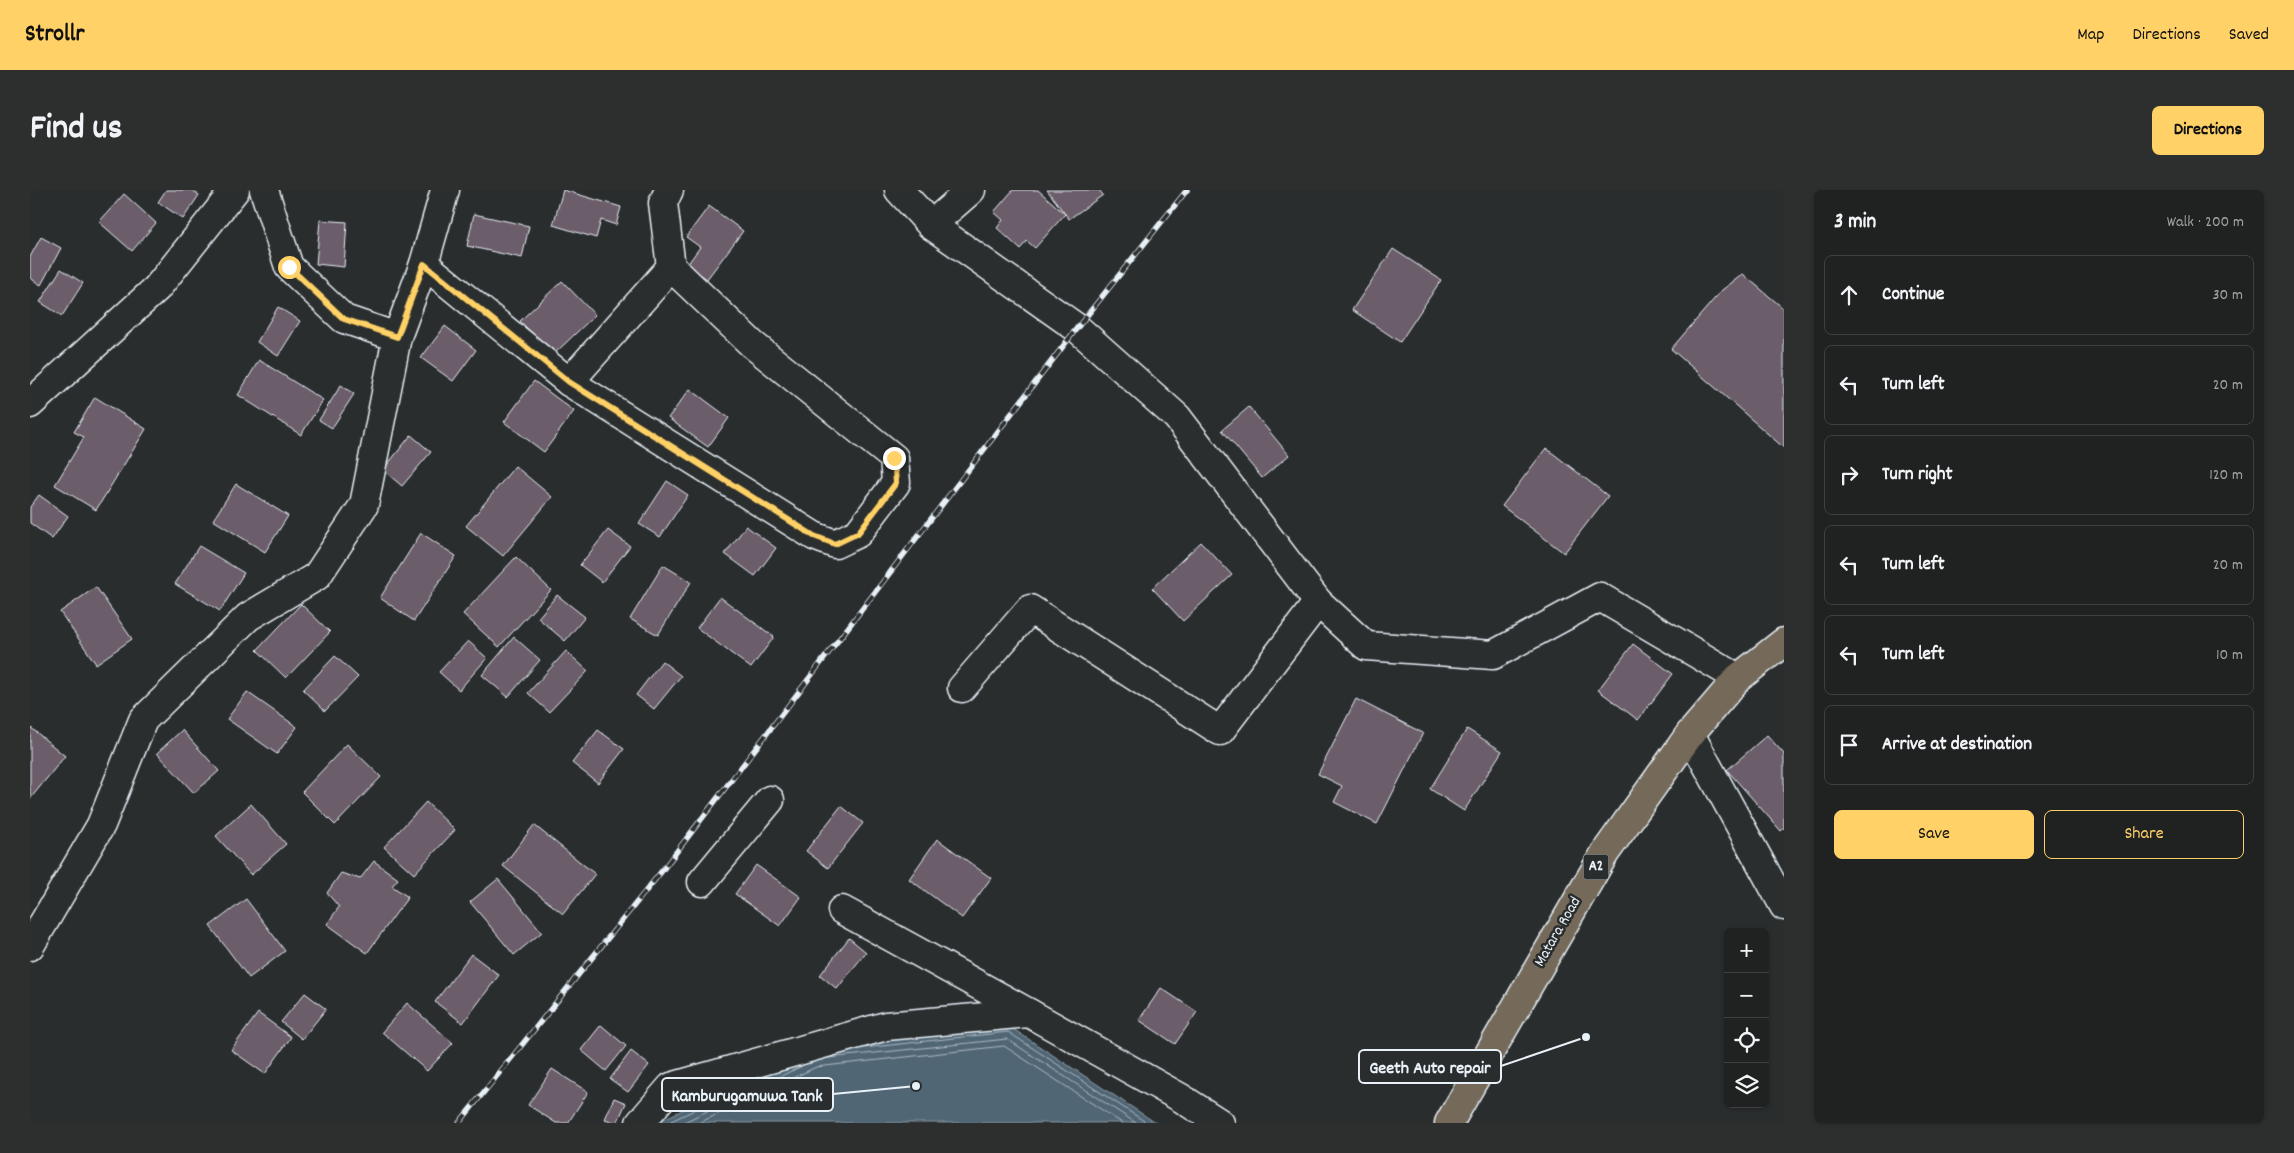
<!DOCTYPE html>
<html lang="en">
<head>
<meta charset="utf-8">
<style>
  :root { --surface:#202222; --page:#2d2f2f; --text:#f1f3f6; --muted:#a2a4a5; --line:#3d3f40; --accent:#ffd166 }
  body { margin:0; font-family:Dekko,sans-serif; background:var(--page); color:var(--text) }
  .controls { position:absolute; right:15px; bottom:15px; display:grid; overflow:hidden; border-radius:8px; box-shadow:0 1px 4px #0004 }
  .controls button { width:45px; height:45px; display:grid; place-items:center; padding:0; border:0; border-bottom:1px solid var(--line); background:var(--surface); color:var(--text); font:25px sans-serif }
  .stop { position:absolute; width:15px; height:15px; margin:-11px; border:4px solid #ffd166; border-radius:50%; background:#fff }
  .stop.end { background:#ffd166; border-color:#fff; box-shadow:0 1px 5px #0008 }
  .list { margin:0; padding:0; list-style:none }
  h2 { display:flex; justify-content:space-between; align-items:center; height:65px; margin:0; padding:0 20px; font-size:21px }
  h2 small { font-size:16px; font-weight:400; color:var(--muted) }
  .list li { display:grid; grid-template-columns:32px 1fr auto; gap:15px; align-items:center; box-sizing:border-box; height:80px; margin:0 10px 10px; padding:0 10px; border:1px solid var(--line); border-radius:8px }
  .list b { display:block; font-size:19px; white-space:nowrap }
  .list em { font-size:16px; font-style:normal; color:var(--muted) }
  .actions { display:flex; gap:10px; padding:15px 20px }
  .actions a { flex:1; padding:11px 0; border:1px solid var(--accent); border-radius:8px; text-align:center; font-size:18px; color:var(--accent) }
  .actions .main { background:var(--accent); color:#111 }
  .icon { flex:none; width:28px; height:28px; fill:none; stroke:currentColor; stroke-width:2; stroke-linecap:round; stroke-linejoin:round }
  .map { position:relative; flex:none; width:1754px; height:933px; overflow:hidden; border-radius:8px }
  header { display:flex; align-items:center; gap:30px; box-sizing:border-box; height:70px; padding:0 25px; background:var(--accent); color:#111 }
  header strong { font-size:24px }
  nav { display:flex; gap:28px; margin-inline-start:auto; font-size:18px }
  .intro { display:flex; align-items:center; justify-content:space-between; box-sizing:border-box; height:120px; padding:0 30px }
  h1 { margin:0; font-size:35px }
  .button { padding:12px 22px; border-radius:8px; background:var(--accent); color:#111; font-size:18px; font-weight:700 }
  main { display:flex; gap:30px; padding:0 30px }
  aside { flex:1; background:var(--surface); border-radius:8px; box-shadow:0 1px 4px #0004 }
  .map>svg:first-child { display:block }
</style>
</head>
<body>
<header>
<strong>Strollr</strong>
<nav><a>Map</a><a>Directions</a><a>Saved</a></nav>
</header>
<div class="intro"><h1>Find us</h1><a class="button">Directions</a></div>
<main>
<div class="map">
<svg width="1754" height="933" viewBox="0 0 1754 933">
  <rect width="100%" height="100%" fill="#2a2d2e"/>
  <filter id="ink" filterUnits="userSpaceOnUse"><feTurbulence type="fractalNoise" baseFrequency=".02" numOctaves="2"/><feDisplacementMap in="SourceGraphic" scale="10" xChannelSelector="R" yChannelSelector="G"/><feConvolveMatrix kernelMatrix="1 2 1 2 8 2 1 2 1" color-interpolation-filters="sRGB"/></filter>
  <g filter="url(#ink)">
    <path fill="#516675" stroke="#8d9ea9" d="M980,837l146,96h-501l156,-74z"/>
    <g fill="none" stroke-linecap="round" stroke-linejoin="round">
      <g stroke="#acb9c4" stroke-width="1">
        <path d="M834,858l144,-16 139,91"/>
        <path d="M798,868l179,-19 129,84"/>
        <path d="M637,933l99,-47"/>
        <path d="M652,933l120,-57"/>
        <path d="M669,933l117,-56 188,-21 118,77"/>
      </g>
    </g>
    <g fill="#6c5d6a" stroke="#e8f1f8">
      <path d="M136,0h26l7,5 -16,24 -25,-17z"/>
      <path d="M533,0l58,17 -5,18 -15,-5 -5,18 -43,-13z"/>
      <path d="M983,0h25l27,24 -30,34 -8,-7 -7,8 -23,-21 6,-8 -9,-8z"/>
      <path d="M1017,0h52l4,5 -34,24z"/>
      <path d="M94,4l32,29 -24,28 -33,-29z"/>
      <path d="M679,16l34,25 -36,48 -20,-14 13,-18 -14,-10z"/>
      <path d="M444,24l55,12 -7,32 -55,-12z"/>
      <path d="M290,30l27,2 -3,45 -28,-3z"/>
      <path d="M11,47l20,11 -20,37 -11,-7v-21z"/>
      <path d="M1363,59l48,31 -41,62 -48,-32z"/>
      <path d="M31,79l22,14 -21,33 -22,-14z"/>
      <path d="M1713,84l41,35v139l-113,-99 51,-59z"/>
      <path d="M532,91l33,34 -42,40 -33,-34z"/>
      <path d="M248,117l22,14 -22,35 -21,-14z"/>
      <path d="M415,136l31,24 -23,31 -32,-23z"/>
      <path d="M229,170l64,40 -22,35 -63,-40z"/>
      <path d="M504,191l40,30 -30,41 -40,-30z"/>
      <path d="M311,195l13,9 -22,34 -13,-8z"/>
      <path d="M660,199l39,29 -21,29 -40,-29z"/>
      <path d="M65,207l51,32 -50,81 -41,-25 29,-48 -10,-5z"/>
      <path d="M1219,217l40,48 -27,23 -40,-48z"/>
      <path d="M381,245l20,17 -29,34 -19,-16z"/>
      <path d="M1516,258l62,48 -44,57 -62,-47z"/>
      <path d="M485,276l37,31 -49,59 -37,-30z"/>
      <path d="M637,291l21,14 -28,42 -21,-13z"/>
      <path d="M206,294l52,32 -23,36 -52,-32z"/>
      <path d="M9,305l29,21 -16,23 -22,-16v-16z"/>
      <path d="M716,336l30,22 -21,28 -30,-22z"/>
      <path d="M578,340l22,16 -28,36 -22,-17z"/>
      <path d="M391,343l35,23 -42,65 -34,-23z"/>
      <path d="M1171,352l31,33 -49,46 -31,-33z"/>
      <path d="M169,356l45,27 -24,38 -45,-27z"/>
      <path d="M486,367l35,33 -52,57 -36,-33z"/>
      <path d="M633,375l28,17 -33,53 -28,-16z"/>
      <path d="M66,397l36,52 -36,25 -36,-52z"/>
      <path d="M527,405l28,22 -20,24 -27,-23z"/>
      <path d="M690,407l54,40 -23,31 -54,-40z"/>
      <path d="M271,414l29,28 -44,46 -29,-28z"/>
      <path d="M484,447l26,23 -32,37 -26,-22z"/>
      <path d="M438,451l19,17 -28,32 -20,-18z"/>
      <path d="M1603,454l40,30 -35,46 -40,-30z"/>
      <path d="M536,461l22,20 -39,41 -21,-19z"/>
      <path d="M305,466l23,21 -33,34 -22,-21z"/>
      <path d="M632,471l19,15 -27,33 -18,-14z"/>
      <path d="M217,502l50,35 -20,27 -50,-35z"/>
      <path d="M1326,509l67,34 -46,91 -43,-22 8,-16 -24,-12z"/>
      <path d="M0,537l35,29 -35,43z"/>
      <path d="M1437,539l35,22 -38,60 -34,-22z"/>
      <path d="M152,540l37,41 -25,22 -37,-40z"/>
      <path d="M568,540l26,19 -26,34 -26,-20z"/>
      <path d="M1737,545l17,19v74l-3,3 -54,-61z"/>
      <path d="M317,554l34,33 -46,48 -33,-33z"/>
      <path d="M396,612l29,28 -41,44 -30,-27z"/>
      <path d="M221,614l35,40 -35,31 -35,-39z"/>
      <path d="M811,616l22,17 -35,45 -22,-17z"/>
      <path d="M504,635l61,49 -32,40 -60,-48z"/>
      <path d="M907,649l54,39 -29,40 -53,-39z"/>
      <path d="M344,671l24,18 -6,7 16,11 -41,56 -40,-29 12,-17 -12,-14 14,-20 19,6z"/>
      <path d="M726,675l45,32 -21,29 -45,-32z"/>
      <path d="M468,689l44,53 -28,23 -44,-53z"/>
      <path d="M216,709l39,52 -36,27 -39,-52z"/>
      <path d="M819,748l17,14 -29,37 -17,-14z"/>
      <path d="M441,764l28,21 -36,48 -28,-21z"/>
      <path d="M1131,798l36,24 -22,32 -36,-24z"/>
      <path d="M275,803l21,16 -24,30 -21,-17z"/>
      <path d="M377,813l46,40 -26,28 -45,-39z"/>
      <path d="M228,823l33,24 -26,37 -34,-24z"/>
      <path d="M571,835l25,21 -20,25 -25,-21z"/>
      <path d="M601,861l18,14 -21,27 -18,-13z"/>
      <path d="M522,879l36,23 -20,31h-12l-28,-18z"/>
      <path d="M584,908l12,5 -9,20 -12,-4z"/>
    </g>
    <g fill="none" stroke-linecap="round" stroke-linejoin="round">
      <g stroke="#e8f1f8" stroke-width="31">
        <g id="street">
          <path d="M234,0l25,77 55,52 53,18"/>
          <path d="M869,0l32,35 146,103 100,89 141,185 48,44 127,9 107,-58 138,81"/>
          <path d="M901,35l40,-35"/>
          <path d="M394,74l145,118 245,154 21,8 23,-11 38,-50 -2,-25 -142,-114 -81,-77 -8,-64 6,-13"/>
          <path d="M539,192l102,-115"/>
          <path d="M0,214l127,-116 78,-98"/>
          <path d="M932,498l68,-79 190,122 98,-129"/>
          <path d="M1660,544l94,172"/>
          <path d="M672,692l68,-82"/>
          <path d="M812,720l187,103"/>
          <path d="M0,756l71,-121 42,-105 105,-103 69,-41 47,-71 33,-168 27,-73 21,-74"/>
          <path d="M610,933l31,-36 215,-61 143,-13 152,85 39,25"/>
        </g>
      </g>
      <g stroke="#e8f1f8" stroke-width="31">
        <path id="highway" d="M1419,933l156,-270 85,-119 48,-56 46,-36"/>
      </g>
      <use href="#street" stroke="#2a2d2e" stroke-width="28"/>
      <use href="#highway" stroke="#746a5a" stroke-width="28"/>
      <g stroke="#e8f1f8" stroke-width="5.5">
        <path id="rail" d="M429,933l202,-251 416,-544 110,-138"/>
      </g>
      <use href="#rail" stroke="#2a2d2e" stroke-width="4" stroke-dasharray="11" stroke-linecap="butt"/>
    </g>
  </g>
  <g fill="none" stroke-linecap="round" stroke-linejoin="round" filter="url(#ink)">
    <path stroke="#ffd166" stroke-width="6" d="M259,77l55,52 53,18 27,-73 145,118 245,154 21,8 23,-11 38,-50 -2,-25"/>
  </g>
  <g text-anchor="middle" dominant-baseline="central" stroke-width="5" stroke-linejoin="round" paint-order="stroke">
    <rect fill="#2a2d2e" stroke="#afb6bb" stroke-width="1" x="1553.5" y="664.5" width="25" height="25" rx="4"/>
    <g font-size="15" font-weight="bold" fill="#e8f1f8">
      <text x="1566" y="677">A2</text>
    </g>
    <g font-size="16" fill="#e8f1f8" stroke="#2a2d2e">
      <text transform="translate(1528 742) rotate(-60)">Matara Road</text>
    </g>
  </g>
  <path fill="none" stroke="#e8f1f8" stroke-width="2" d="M1556 847L1471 876M886 896L803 904"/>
  <g fill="#e8f1f8" stroke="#2a2d2e" stroke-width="2">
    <circle cx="1556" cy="847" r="5"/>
    <circle cx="886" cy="896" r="5"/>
  </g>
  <g fill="#2a2d2e" stroke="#e8f1f8" stroke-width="2">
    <rect x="1329" y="860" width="142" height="33" rx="5"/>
    <rect x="632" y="888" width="171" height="33" rx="5"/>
  </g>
  <g font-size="18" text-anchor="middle" font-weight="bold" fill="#e8f1f8">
    <text x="1400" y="883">Geeth Auto repair</text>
    <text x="717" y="911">Kamburugamuwa Tank</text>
  </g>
</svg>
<div class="controls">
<button>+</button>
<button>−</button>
<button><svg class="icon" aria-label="locate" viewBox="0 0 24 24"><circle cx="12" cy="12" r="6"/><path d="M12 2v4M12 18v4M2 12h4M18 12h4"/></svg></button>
<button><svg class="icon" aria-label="layers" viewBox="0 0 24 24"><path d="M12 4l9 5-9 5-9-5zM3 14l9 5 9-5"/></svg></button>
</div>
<div class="stop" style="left:259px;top:77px"></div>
<div class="stop end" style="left:864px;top:268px"></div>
</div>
<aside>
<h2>3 min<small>Walk · 200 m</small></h2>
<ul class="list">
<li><svg class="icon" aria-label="ahead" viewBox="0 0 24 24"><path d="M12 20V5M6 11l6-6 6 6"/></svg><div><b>Continue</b></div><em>30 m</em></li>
<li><svg class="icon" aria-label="left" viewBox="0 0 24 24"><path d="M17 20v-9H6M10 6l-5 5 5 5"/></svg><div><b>Turn left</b></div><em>20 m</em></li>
<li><svg class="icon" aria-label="right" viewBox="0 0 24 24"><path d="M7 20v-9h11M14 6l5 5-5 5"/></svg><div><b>Turn right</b></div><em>120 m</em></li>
<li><svg class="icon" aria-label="left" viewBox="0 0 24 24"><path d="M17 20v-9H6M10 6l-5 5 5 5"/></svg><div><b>Turn left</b></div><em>20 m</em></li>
<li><svg class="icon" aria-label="left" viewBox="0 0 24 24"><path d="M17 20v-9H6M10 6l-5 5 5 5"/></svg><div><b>Turn left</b></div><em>10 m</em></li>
<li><svg class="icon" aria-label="arrive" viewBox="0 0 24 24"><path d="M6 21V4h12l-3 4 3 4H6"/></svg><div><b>Arrive at destination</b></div></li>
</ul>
<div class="actions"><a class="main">Save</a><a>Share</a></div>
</aside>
</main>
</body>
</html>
